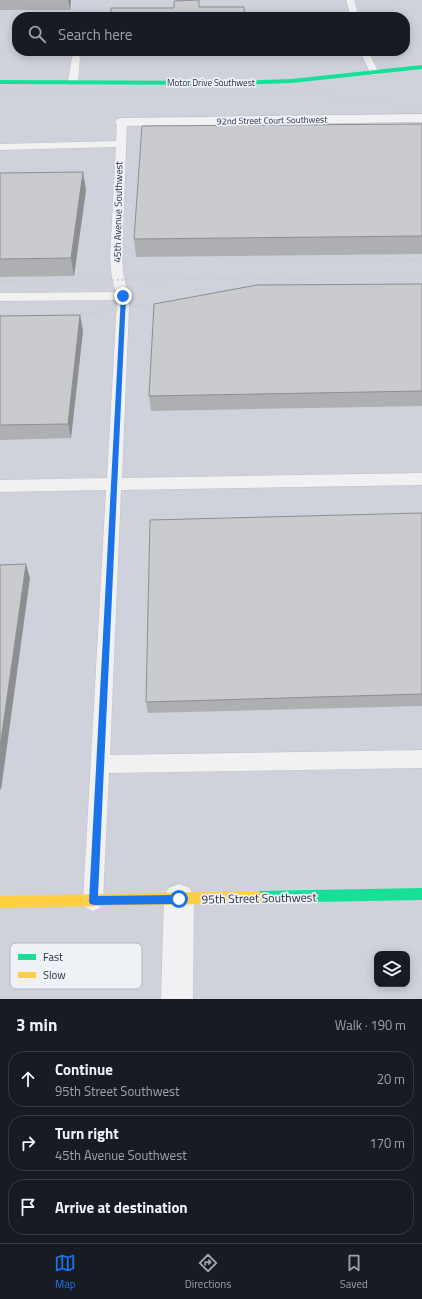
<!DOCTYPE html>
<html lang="en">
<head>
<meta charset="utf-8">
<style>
  :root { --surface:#171b24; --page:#242831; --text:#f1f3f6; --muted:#9ea1a6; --line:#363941; --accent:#1a73e8 }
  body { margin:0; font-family:"Titillium Web",sans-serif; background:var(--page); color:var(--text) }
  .controls { position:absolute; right:12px; bottom:12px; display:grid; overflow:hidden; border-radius:8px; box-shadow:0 2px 10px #0003 }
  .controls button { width:36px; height:36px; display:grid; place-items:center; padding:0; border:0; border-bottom:1px solid var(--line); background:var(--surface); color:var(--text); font:20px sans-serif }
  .stop { position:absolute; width:12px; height:12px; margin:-9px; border:3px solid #1a73e8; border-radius:50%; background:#fff }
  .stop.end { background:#1a73e8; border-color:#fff; box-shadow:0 1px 4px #0008 }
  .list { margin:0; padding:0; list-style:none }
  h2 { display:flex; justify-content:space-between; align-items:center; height:52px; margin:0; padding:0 16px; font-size:17px }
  h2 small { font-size:13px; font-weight:400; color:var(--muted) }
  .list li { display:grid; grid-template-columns:26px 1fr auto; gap:12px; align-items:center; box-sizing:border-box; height:56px; margin:0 8px 8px; padding:0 8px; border:1px solid var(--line); border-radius:16px }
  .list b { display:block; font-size:15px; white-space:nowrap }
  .list p { margin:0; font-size:13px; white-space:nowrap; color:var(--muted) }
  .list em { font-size:13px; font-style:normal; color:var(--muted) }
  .icon { flex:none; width:22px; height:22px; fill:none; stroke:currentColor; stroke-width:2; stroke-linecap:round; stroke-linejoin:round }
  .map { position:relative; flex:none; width:422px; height:999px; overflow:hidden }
  .search { position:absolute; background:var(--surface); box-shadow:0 2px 10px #0003; left:12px; right:12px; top:12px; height:44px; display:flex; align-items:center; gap:10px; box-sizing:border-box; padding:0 14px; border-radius:16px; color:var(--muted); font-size:15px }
  .sheet { height:244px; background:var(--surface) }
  nav { display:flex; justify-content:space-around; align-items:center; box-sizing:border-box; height:56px; border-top:1px solid var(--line); background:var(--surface); font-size:11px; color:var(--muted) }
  nav a { display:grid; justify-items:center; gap:2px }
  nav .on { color:var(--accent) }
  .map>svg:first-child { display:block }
</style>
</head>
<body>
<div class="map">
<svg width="422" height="999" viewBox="0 0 422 999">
  <rect width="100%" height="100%" fill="#e1e3e7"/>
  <path fill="#cfd2da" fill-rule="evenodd" d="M0,0h422v999h-422zM17,17h388v34h-388zM377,954h30v30h-30z"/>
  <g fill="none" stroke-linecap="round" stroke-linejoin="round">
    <g stroke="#bfc1c5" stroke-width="1">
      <g id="lane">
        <path d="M346,0h8l5,17h-8z"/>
        <path d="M360,51h8l11,22 -2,2h-6z"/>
        <path d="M76,54l4,3 -2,24 -5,3 -5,-3 4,-24z"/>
        <path d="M122,119l5,3 -5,136 2,21 5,17v12l-7,170 300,-5v12l-301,5 -11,265 312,-5v18l-313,5 -6,128 -3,7 -7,3 -7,-3 -3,-7 23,-411 -106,2v-12l107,-2 10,-178 -117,1v-8l116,-1 -4,-13 -2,-21 6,-111 -116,3v-6l116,-3 1,-19z"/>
      </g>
    </g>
    <g stroke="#bfc1c5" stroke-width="1">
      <g id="street">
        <path d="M422,114v8l-300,4 -5,-1 -2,-3 2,-3 5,-1z"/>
        <path d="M179,884l11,4 4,11 -1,100h-32l3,-100 4,-11z"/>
      </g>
    </g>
    <use href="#lane" fill="#f1f1f3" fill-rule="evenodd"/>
    <use href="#street" fill="#f1f1f3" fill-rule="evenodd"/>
    <g fill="#16e098" fill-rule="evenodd">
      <path d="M422,65v4l-130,14 -61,2 -231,-1v-4l231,1 61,-2z"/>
      <path d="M422,888v12l-164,3 -4,-2 -2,-4 2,-4 4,-2z"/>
    </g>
    <path fill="#ffcf43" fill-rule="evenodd" d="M258,891l4,2 2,4 -2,4 -4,2 -258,5v-12z"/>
    <path stroke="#cacbce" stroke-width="2" stroke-dasharray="1 2.5" stroke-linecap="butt" d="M0,92l282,-1 94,9 46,10"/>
    <g stroke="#cacbce" stroke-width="2.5" stroke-dasharray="1.5 3" stroke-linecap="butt">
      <path d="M224,262l198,-2"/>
      <path d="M0,281l422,-4"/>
      <path d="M58,316l34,-3 73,-11"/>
    </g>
  </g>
  <g fill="#adafb2">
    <path d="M0,0h71l-1,10h-70z"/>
    <path d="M422,124v130l-286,3 -2,-18z"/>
    <path d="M0,173l86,17 -12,86 -74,1z"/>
    <path d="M422,284v122l-271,5 -2,-15z"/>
    <path d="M80,315l3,16 -12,107 -71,2v-124z"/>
    <path d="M422,513v193l-274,7 -2,-11z"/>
  </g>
  <g fill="#8d8e91">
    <path d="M68,0h3l-1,10z"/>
    <path d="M83,172l3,18 -12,86 -3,-18z"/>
    <path d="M80,315l3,16 -12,107 -3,-14z"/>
    <path d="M26,564l4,14 -29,212 -1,-2v-41z"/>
  </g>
  <g fill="#c9cbcf" stroke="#8d8e91">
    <path d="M199,0v7h45l1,10h-134v-9h63v-7z"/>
    <path d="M422,124v112l-288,3 8,-113z"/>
    <path d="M83,172l-12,86 -71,1v-86z"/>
    <path d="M422,284v107l-273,5 5,-92 103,-19z"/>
    <path d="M80,315l-12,109 -68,1v-109z"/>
    <path d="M422,513v181l-276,8 4,-182z"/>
    <path d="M26,564l-26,183v-182z"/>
  </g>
  <path fill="#1a73e8" d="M121,295l5,1 -28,600 81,-1 3,1 2,3 -2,3 -3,2 -85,1 -4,-1 -1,-3z"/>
  <g text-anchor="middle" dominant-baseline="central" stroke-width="3.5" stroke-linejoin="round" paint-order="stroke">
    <g font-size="9" fill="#272f40" stroke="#eef1f6">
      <text x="211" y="82">Motor Drive Southwest</text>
      <text transform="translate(272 120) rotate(-1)">92nd Street Court Southwest</text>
    </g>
    <g font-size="10" fill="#272f40" stroke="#eef1f6">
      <text transform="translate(118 212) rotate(-89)">45th Avenue Southwest</text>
    </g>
    <g font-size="12" fill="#272f40" stroke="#eef1f6">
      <text transform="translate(259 898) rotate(-1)">95th Street Southwest</text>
    </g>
  </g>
  <rect x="10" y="943" width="132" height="46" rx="6" fill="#eef1f6" stroke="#b2b7bf" stroke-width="1"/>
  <rect x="18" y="954" width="18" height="6" fill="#16e098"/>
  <rect x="18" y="972" width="18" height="6" fill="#ffcf43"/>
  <g font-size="11" fill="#272f40">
    <text x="43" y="961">Fast</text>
    <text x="43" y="979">Slow</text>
  </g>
</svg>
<div class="controls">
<button><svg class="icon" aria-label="layers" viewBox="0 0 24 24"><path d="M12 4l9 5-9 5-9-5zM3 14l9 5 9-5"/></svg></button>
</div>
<div class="stop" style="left:179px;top:899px"></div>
<div class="stop end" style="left:123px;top:296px"></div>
<div class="search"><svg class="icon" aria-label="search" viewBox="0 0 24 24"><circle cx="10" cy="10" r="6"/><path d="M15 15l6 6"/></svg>Search here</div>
</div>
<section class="sheet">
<h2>3 min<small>Walk · 190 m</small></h2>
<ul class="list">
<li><svg class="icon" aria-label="ahead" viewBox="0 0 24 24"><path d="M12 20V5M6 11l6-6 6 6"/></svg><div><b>Continue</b><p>95th Street Southwest</p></div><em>20 m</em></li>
<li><svg class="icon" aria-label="right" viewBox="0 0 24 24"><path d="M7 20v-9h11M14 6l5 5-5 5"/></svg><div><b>Turn right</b><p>45th Avenue Southwest</p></div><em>170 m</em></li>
<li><svg class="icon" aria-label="arrive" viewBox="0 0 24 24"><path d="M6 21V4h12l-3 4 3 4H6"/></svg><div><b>Arrive at destination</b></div></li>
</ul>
</section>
<nav>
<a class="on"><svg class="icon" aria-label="map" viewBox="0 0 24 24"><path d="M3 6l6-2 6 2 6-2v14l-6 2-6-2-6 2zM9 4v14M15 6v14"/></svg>Map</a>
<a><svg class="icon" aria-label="directions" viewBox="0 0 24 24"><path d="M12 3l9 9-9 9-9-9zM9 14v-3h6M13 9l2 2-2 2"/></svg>Directions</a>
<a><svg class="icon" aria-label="saved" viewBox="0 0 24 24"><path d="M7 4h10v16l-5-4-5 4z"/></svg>Saved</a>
</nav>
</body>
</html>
